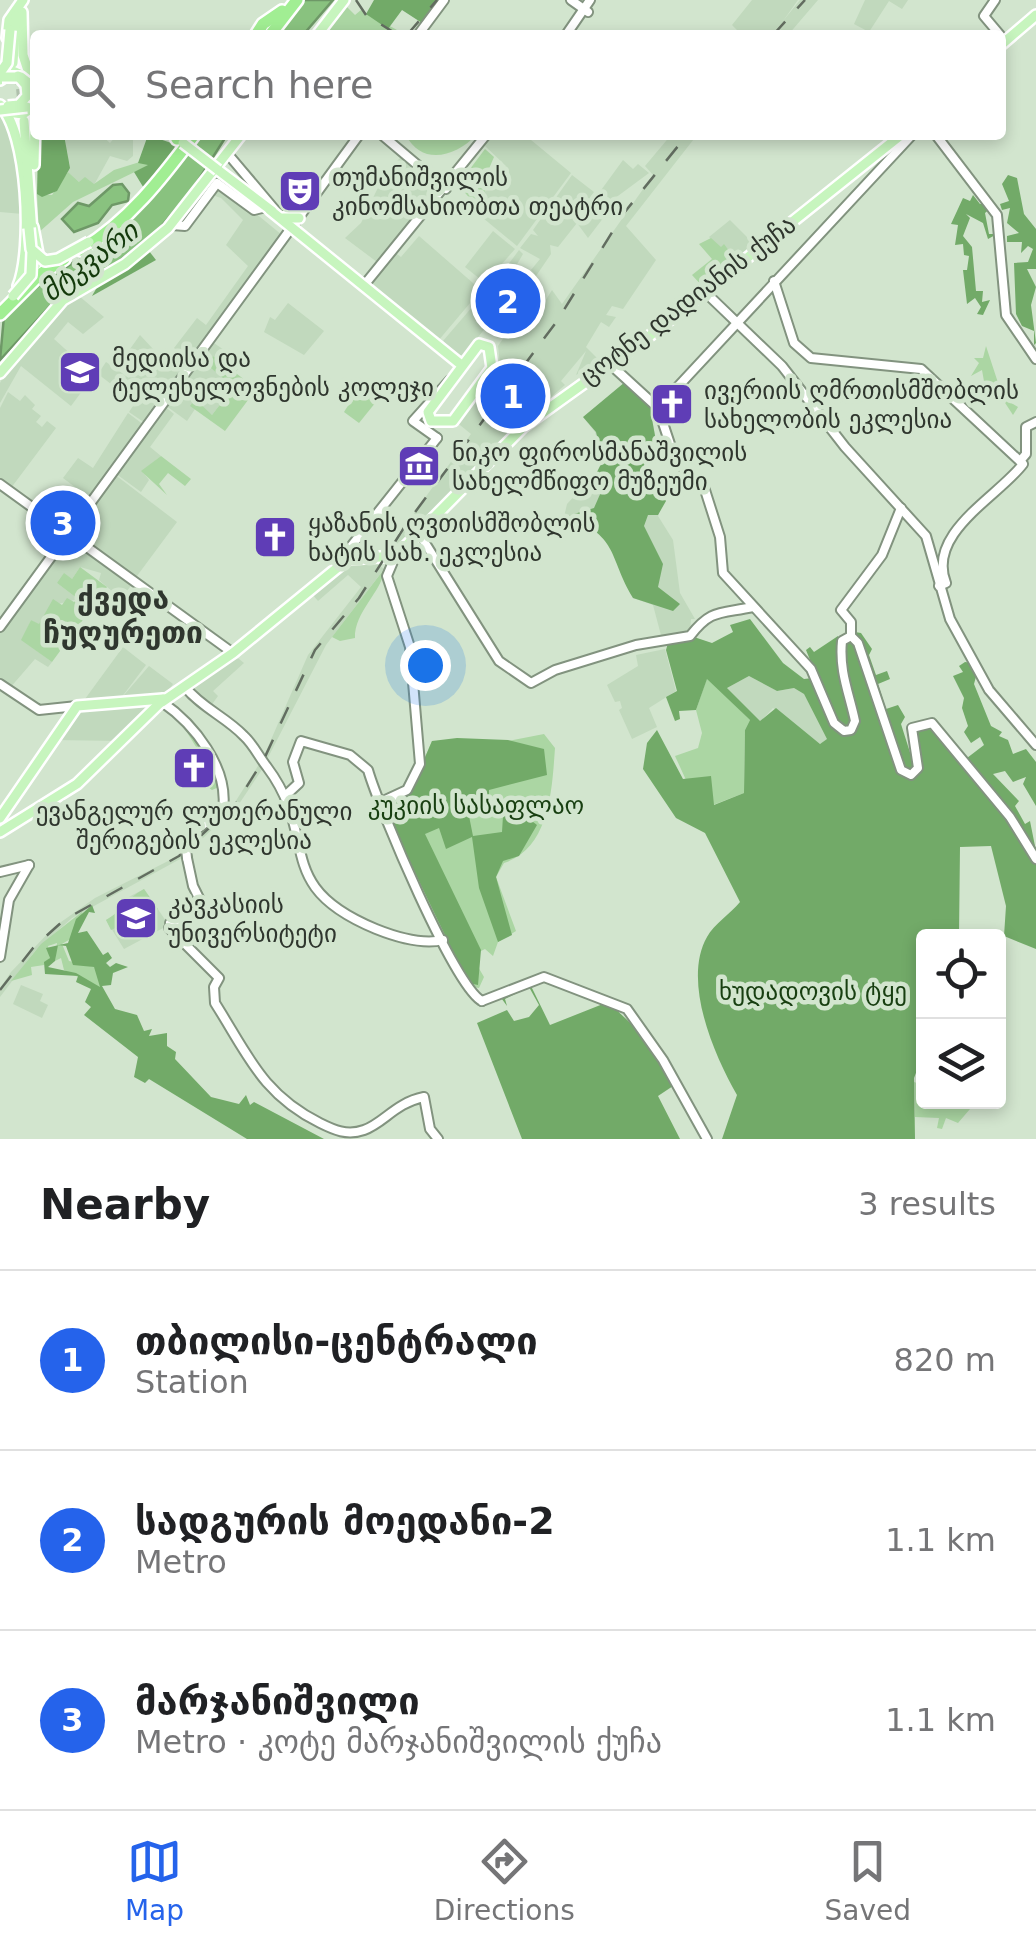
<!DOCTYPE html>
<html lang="en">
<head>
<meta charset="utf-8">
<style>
  :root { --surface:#fff; --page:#f6f6f6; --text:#202124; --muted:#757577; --line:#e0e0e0; --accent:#2563eb }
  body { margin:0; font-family:"DejaVu Sans","Noto Sans Georgian",sans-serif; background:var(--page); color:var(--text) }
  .controls { position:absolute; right:30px; bottom:30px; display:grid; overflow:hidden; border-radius:10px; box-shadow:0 5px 15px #0003 }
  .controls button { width:90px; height:90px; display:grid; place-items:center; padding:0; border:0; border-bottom:2px solid var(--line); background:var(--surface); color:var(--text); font:50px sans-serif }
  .you { position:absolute; left:425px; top:665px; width:35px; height:35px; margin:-25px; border:8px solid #fff; border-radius:50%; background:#1a73e8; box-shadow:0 0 0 15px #1a73e833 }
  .badge { display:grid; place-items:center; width:65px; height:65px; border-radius:50%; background:var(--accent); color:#fff; font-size:32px; font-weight:700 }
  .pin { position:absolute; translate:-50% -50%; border:5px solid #fff; box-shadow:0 2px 10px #0006 }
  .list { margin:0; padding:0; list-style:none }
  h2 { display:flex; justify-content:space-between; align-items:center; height:130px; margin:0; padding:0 40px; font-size:42px }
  h2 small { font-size:32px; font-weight:400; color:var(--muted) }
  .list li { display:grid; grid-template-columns:65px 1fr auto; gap:30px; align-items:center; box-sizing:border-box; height:180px; padding:0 40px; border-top:2px solid var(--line) }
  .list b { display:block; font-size:38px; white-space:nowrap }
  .list p { margin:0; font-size:32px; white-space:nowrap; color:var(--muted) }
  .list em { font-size:32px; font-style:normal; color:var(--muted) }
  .icon { flex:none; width:55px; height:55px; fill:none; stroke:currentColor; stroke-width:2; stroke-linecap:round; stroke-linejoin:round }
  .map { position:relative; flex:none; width:1036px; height:1139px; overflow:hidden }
  .search { position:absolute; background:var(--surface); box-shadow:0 5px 15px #0003; left:30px; right:30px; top:30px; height:110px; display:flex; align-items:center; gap:25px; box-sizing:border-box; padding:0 35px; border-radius:10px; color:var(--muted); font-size:38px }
  .sheet { height:670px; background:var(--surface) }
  nav { display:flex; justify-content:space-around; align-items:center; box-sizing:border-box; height:140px; border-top:2px solid var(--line); background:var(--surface); font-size:28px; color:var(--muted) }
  nav a { display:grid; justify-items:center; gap:5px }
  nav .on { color:var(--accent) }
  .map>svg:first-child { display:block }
</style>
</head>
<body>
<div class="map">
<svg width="1036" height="1139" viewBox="0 0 1036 1139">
  <rect width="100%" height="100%" fill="#d2e5ce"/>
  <g fill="#c1d9bd">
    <path d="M752,0h46l-15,21 17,-21h18l-30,35h-55l4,-5 -5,-5z"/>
    <path d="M865,0h43l-6,9 -13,-8 -20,31 -15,-8z"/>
    <path d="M0,115l7,4 7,18 9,77 -23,-2z"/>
    <path d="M64,135h37l9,8 7,-8h9l7,2v19l-6,5 -17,-5 -16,29 -15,-3 -11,-10z"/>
    <path d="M493,135h32l46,38 -54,73 -34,-28 2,-6 -10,-8 31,-38 -21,-20z"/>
    <path d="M671,135h26l-71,91 30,34 -33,49 -11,-3 -6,9 10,2 -7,10 -8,-5 -15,25 18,18 -21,11 -2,-4 -5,3 10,-24 -25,30 4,4 -50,43 -57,64 -5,-3 -56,63h-11l85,-118 -16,-13 45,-57 -2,-18 20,-29 1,-14 -5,-3 5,-6 -12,-12 -11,-1 23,-31 4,4 -14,24 13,11 12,-16 -3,-3 9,-11 -20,-11 11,-14 7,2 -5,-6 39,-55 22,17 -9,13 3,3 35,-48 10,9 5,-5 11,9 -46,34 4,6 -19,25 -11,-15 -19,24 -8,-2 1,9 -30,44 10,7 7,-2 1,8 13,-21 10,14 91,-129 -8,-9z"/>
    <path d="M403,155l39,32 -61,78 -36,-27 16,-15 24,-50z"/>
    <path d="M216,190l16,4 50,41 -92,126 -16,-13 23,-30 9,7 42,-59 -22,-21 17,-25 -22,-22 -12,-4z"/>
    <path d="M730,220l23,23 -15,20 -29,-26z"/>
    <path d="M493,231l22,18 -30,34 -20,-16z"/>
    <path d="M419,236l62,54 -43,51 -67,-59 23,-30 7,5z"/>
    <path d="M485,292l16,16 -37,47h-7l-14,-14z"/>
    <path d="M79,296l25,21 -21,17 -15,-12 -14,17 40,36 -23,31 -50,-40 -21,37v-20l13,-24 5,1 10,-11 -3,-3 31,-35z"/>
    <path d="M288,303l36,28 -20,24 -40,-23 6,-15 5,3z"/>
    <path d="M140,335l26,28 9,-10 13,11 -43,59 -16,-11 15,-22 -15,-11 -9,12 -22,-17 8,-12 23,16 13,-19 -9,9 -20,-15 4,-5 15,11 3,-5 -5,-5z"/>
    <path d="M211,341l32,22 -8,10 -22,-17 -6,9 21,16 -3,17 -13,17 -14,-10h-7l4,4 -8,12 -22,-16z"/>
    <path d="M8,392l12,9 5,-6 10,10 -3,4 9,7 -5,6 6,5 5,-6 9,7 -45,60 -11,-6v-74z"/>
    <path d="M164,406l10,8 -24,33 11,9 -19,15 7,9 -8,12 -26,-19z"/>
    <path d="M128,413l16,12 -76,104 -12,-7 21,-21 -8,-6 6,-8 -12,-9 15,-20 15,10z"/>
    <path d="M657,414l-5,5 4,22 -9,6 -3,19 9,13 -2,5 5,4 5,-4 6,6 -9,26 15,24 7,53 15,26h-4l-1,14 -28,6 -9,-34 -20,-7 -22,-55 -29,-21 -18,-5 3,-13 12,-13 -4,-5 21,-12 7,-14 -8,-28 -12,-15z"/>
    <path d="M114,474l63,48 -43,58 -58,-43 5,-7 -5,-3z"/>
    <path d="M75,542l58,41 -12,16 -22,-19 2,-7 -21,-6 -8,12 -15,4 21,16 -28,7 -11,19 -8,-5 -9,20 30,22 -4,5 -13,-8 -26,30 -9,-7v-52l50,-68 7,-6 6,3z"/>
    <path d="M352,561l23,1 9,7 -58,76 -65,126 -22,33 -57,54 -110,60 -37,33 -35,46v-9l11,-16 43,-45 41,-29 83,-42 54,-49 31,-49 45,-103 53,-68 -13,-12 -30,26 -6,-7z"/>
    <path d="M123,647l23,18 -28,37 31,-36 24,18 -9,13 -45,44 -64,-1z"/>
    <path d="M665,649l11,42 -27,17 8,19 -25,12 -13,-29 3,-2 -2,-7 -5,1 -8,-17 31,-19 -2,-11z"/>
    <path d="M234,655l10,8 -31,28 5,5 -10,14 -20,-21z"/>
    <path d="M749,676l28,15 17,-3 10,6 24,45 -8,5 -47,-36 -13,14 -33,-34z"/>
    <path d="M144,889l22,32 -1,6 -41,22 -18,-29 12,-7 7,-14z"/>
    <path d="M21,985l22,9 -3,7 8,4 -6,13 -29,-14z"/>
  </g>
  <g fill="#abd6a3">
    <path d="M347,7l8,8 6,-5 45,25h-84z"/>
    <path d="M406,135h70c-20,22 -55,31 -70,0z"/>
    <path d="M485,149l9,8 -6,14 8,6 -21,27 -17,-19z"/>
    <path d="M143,161l6,4 -76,37 -35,31 2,17 8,5 -8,-2 -3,-59 15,1 16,-23 11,10 6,-5 9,7 20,-14z"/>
    <path d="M711,238l10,9 3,-3 14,19 -34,25 -12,-13 20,-16 -13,-15z"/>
    <path d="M986,346l17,52 15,9 -5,8 -21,-32 -7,4 -3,-17 -11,6 8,-13 -5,-5h9z"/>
    <path d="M213,356l36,27 -5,7 7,6 -26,35 -35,-25 5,-7 17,16 13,-17 -6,-5 8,-12 -20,-16z"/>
    <path d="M363,382l17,15 -21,26 -15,-11z"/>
    <path d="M161,456l30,23 -6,7 -17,-13 -9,11 8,11 -26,-24z"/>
    <path d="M80,567l27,20 -55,75 -31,-22 10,-20 8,4 14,-25 9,6 5,-7 7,4 4,-3 -21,-16 7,-10 8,6z"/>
    <path d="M385,568c-3,24 -31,44 -30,70l-15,3 -8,-4z"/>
    <path d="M707,678l43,42 -5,10 -1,63 -31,12 -27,-25 -11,-24 23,-8 4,-15 -6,-23z"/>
    <path d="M178,718l32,36 9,33 -7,3 -34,-24 20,-16z"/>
    <path d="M544,734l11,14c-3,41 -5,100 -51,115l-8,14 20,54 -18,11 -5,14 -8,-7 -8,4v12l7,12 -5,11 -7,-1 -36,-62 -54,-121 32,-21 18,-42 66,2z"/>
    <path d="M144,889l14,20 -47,21 -5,-10c16,-9 20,-21 38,-31z"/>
    <path d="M83,911l-11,27 -10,6 7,17 25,6 7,10 -1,11 -36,-18 -3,-12 -6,3 2,-18 -9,3 2,12 -6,7 -13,2 1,8 -21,6 30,-37z"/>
    <path d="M914,1082l9,3 1,17h52l-18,21 -12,-5 -4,11 -5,-1 2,-10 -24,-1z"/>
  </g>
  <g fill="#72aa68" fill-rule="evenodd">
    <path d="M374,0h64l-16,23 -20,-13 -14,19 -22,-15z"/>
    <path d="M43,135h21l6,33 -13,23 -15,6 -5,-3 1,-47z"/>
    <path d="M148,135l32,11 -35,44 -11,-18 14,-7 -10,-2z"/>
    <path d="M1008,175l9,3 7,36 12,15v40h-9l9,18 -5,18 5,38 -2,2v-14l-12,-5 -6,-12 -2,-51 14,-1 5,-13 -5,-3 -7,7 1,-11h-15v-6l12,-3 -12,-10 3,-15 -8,2 -2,-6 9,-3 -7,-17z"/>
    <path d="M973,195l7,9 9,-1 3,4 -7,6 4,21h8l-9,5 -5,-16 -17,-9 4,4 -7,18 9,11 4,44h7l-1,11 8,-2 -7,15 -6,-1 4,-7 -6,-9 -8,6 -4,-34h4l2,-14 -5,-1 -1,-11 -8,1 3,-20 -7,-1 12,-26 7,3z"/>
    <path d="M149,251l7,9 -64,36 8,-14z"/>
    <path d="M625,382l32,32 -5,5 4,22 -9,6 -3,19 9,13 -2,5 5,4 5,-4 6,6 -5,5 4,6 -8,14h-10l-4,11 19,38 -5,23 22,17 -7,7 -40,-13c-25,-42 -14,-64 -69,-81l30,-9 11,-25 -9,-9 7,-14 -7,-28 -13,-15z"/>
    <path d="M750,619l33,44 21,16 9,-1 19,48 14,9 7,-3 -9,-85 3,-7 7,1 47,135 12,3 7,-8 -5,-41 18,-1 49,51 54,80v89l-32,-13 2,-30 -15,-60 -31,1 -1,89 -18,-4 -1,4h-16v116l-10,26 1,61h-193l15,-44c-23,-40 -55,-114 -30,-158 7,-13 23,-23 33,-35l-35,-69 -29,-15 -33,-49 4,-26 10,-13 26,49 28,-3 3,29 30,-12 1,-63 5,-10 -43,-41 -11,31 -17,1 1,8 -5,2 -9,-24 11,-6 -11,-41 2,-7 26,-6 18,6 21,-11 -3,-7zM749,676l28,15 17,-3 10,6 23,45 -7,5 -44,-36 -16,13 -33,-33z"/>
    <path d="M855,632l6,1 11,16 -3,6 7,20 11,-4 3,8 -12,5 8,25 12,-4 7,12 -4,7 13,41 -5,7 -6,-6z"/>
    <path d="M838,636l15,92 -15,1 -32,-79 4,-3 4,5z"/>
    <path d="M965,662l8,1 4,10 -3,11 17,42 11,6 -3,4 9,4 5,14 13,-5 10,13v44l-13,-22 3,-7 -13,5 -8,-11 -12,3 26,27 -4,5 10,18 5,-3 6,30 -69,-93 17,-13 -4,-8 -9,6 -7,-11 4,-6 -6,-18 2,-10 -11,-22 10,-4 -4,-6z"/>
    <path d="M457,738l51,2 36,9 3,26 -58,15v16l-20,10 4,20 29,-4 1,-16 17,-4 17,13 -18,31 -16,5 -7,16 16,58 -14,7 -19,-54 -7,-51 -26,12 -7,-21 -14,6 56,116 -3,35 -10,-2 -86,-179 32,-21 18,-42z"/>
    <path d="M92,905l3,8 -6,-1 -11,21 9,-2 16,24 5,-3 4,6 -6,5 4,4 6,-4 12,4 -15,6 -2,12 -9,1 13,23 22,6 7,16 8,-2 -3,7 18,-3v13l9,6 -1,7 36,38 28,7 7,-9 4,10 4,-3 70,37h-77l-98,-60 -4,4 -11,-6 4,-20 -54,-42 7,-8 -6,-5 6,-13 -15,-7 2,-6 -33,-2 -1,-12 6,-4 -4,-10 22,-5 8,-24zM58,945l8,1 7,19 21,2 6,20 -24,-14 -28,-6 7,-6z"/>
    <path d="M535,984l-4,2 19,39 58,-23 33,31 32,53 -15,10 22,43h-158l-45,-116 30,-13 7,11 15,-4 10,-12 -10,-18 -24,12 2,7 -8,-11z"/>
  </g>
  <g fill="#89c27f" stroke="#6e9867" stroke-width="2.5">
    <path d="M301,0h32l-30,35h-28z"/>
    <path d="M199,135h28l-35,55 -34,40 -40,32 -56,31 -62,67 4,-44 40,-35 67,-42z"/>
    <path d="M122,184l7,9 -1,8 -16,4 -14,18 -24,9 -12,-13 16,-16 11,3 24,-21z"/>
  </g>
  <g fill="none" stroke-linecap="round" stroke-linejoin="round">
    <path stroke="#b1c2ae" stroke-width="9" stroke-dasharray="9 4.5" stroke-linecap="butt" d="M18,62l4,42"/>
    <g stroke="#82937f" stroke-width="12">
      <g id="secondary">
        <path d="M571,0l17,12"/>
        <path d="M995,0l-11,16 16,19"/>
        <path d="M418,35l26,-35"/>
        <path d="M566,35l24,-35"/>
        <path d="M382,135l64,54"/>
        <path d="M936,135l61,80 9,100 30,44"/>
        <path d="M227,153l54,64"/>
        <path d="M172,225l13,1 32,-43 37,27 12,-3"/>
        <path d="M774,281l20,62 17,15 110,11 102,95c-24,32 -97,69 -77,119l-7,3"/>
        <path d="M365,284l121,-149"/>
        <path d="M705,292l77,74 63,81 81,89 24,83 39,71 47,55"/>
        <path d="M611,365l47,43 17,51 30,31 15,47 3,36 88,96 23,54 10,8 7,-1 4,-9c-6,-28 -16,-50 -13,-80l9,-5"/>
        <path d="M658,408l254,-273"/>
        <path d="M437,438l-24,-17 37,-41"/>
        <path d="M1020,461l6,-7v-27l10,-5"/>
        <path d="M0,484l233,169"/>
        <path d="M420,535l79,126 32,22 24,-13 81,-25 54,-9c21,-27 29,-22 63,-29"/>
        <path d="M345,554l92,-116"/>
        <path d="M0,627l359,-492"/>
        <path d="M851,636l7,7 43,127 10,5 7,-7 -6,-40 20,-5 78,94 26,42"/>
        <path d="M851,636v-14l-10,-12 41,-55 19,-47"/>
        <path d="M0,684l39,26 38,-4"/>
        <path d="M185,687c17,21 41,30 59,49 9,8 15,21 23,31 54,72 3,118 109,162 20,8 45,16 67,11"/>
        <path d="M162,702c32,22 67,66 61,107l-27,21 -10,18"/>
        <path d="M285,796l14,-13 -6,-21 8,-21 49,14 18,15c11,38 87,218 114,231"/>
        <path d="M379,803l28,-13 13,-26 -10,-117 -23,-71 8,-19"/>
        <path d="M0,872l29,-7"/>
        <path d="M170,923l36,-11 -13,-26 -6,-28"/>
        <path d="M169,928l50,50 -5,9 1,16c33,52 47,91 105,120 14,7 27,13 44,7 20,-7 31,-27 60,-33l6,32 8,10"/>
        <path d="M0,957l9,-57 20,-35"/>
        <path d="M482,1001l62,-24 83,32 36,51 44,79"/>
      </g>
    </g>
    <g stroke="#fff" stroke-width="14">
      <g id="primary">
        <path d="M22,12l1,43 11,34 -3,15"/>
        <path d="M317,35l27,-35"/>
        <path d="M7,38l2,-18 14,-20"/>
        <path d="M1001,45l35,-30"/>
        <path d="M13,63l3,-47"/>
        <path d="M0,80l13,-9 16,7"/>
        <path d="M0,105c28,28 33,144 18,181"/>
        <path d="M7,112l16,2 12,-8"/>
        <path d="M24,121l8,112"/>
        <path d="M34,165l1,-44"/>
        <path d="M218,170l54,41"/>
        <path d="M270,210l189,153"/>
        <path d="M283,218h16"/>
        <path d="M28,266l6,1 5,-8 -6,-32"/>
        <path d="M479,344l10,3 3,21 -39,53h-22l-3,-9z"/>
        <path d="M0,373l63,-73 62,-36 43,-36 73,-93"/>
        <path d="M162,702l71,-49 115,-94 48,-3 127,-129 124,-89 254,-203"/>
        <path d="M0,818l77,-112 86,-7"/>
        <path d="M0,832l77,-48 87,-85"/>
      </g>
    </g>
    <g stroke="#fff" stroke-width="16">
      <g id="highway">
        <path d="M256,35l7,-11 19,-13"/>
        <path d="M270,35l27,-35"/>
        <path d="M175,135l2,4"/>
        <path d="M81,250c47,-28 81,-72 113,-115"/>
        <path d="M0,314l39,-39 25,-16"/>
      </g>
    </g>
    <use href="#secondary" stroke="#fff" stroke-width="8"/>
    <use href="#primary" stroke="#c7f5be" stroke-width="9"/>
    <use href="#highway" stroke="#a1ee93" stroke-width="11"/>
    <g stroke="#626d60" stroke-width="2.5" stroke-dasharray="18 18" stroke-linecap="butt">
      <path d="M356,0l10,15 32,20"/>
      <path d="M407,35l30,-35"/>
      <path d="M773,35l32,-35"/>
      <path d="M0,990l33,-42 31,-28 115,-64 58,-54 27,-43 51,-109 44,-52 48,-75 150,-202 67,-108 63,-78"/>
    </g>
    <g stroke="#82937f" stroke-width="12" stroke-linecap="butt">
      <path id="secondary-bridge" d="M186,848l1,10"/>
    </g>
    <g stroke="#fff" stroke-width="14" stroke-linecap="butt">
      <g id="primary-bridge">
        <path d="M0,73l7,-10 3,-33"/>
        <path d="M2,77h19l14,11"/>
        <path d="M8,106l11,-1 8,-9 -1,-11 -8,-9"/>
        <path d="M0,110l27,-3"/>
        <path d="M183,143l35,27"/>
        <path d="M29,228l2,21 14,12 13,-2 31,-17"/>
        <path d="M13,296l18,-21 1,-24"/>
      </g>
    </g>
    <use href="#secondary-bridge" stroke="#fff" stroke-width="8"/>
    <use href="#primary-bridge" stroke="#c7f5be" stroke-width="9"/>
  </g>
  <defs>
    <g id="theatre-square" transform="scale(2.25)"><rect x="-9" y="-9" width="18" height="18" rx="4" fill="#5f3db6" stroke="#d2e5ce"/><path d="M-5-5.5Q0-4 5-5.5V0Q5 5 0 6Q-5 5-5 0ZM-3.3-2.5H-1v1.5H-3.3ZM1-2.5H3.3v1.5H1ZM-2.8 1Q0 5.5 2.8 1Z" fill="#fff"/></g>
    <g id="university-square" transform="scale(2.25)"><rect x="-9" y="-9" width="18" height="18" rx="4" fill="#5f3db6" stroke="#d2e5ce"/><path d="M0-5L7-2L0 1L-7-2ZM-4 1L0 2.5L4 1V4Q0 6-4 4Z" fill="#fff"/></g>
    <g id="church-square" transform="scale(2.25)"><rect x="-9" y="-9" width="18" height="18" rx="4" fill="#5f3db6" stroke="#d2e5ce"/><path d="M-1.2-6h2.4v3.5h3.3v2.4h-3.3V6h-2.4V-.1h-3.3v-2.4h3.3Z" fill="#fff"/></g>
    <g id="museum-square" transform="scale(2.25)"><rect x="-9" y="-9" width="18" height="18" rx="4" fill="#5f3db6" stroke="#d2e5ce"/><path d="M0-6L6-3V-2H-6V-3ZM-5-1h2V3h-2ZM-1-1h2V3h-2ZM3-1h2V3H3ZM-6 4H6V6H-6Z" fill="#fff"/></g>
  </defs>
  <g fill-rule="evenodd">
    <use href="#theatre-square" x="300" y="191"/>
    <use href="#university-square" x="80" y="372"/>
    <use href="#church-square" x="672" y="404"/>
    <use href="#museum-square" x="419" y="466"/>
    <use href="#church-square" x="275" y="537"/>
    <use href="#church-square" x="194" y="768"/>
    <use href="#university-square" x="136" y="918"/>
  </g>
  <g text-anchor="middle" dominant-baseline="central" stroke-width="9" stroke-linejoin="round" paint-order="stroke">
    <g font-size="25" fill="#2f362e" stroke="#d2e5ce" text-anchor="start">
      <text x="332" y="177">თუმანიშვილის<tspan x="332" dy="29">კინომსახიობთა თეატრი</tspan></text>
      <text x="112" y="358">მედიისა და<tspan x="112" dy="29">ტელეხელოვნების კოლეჯი</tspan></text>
      <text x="704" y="390">ივერიის ღმრთისმშობლის<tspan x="704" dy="29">სახელობის ეკლესია</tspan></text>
      <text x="452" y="452">ნიკო ფიროსმანაშვილის<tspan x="452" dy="29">სახელმწიფო მუზეუმი</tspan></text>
      <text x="308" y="523">ყაზანის ღვთისმშობლის<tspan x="308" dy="29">ხატის სახ. ეკლესია</tspan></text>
      <text x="194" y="811" text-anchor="middle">ევანგელურ ლუთერანული<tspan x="194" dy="29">შერიგების ეკლესია</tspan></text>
      <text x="168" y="904">კავკასიის<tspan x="168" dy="29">უნივერსიტეტი</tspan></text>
    </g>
    <g font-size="25" fill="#2f362e" stroke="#d2e5ce">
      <text transform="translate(688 300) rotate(-37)">ცოტნე დადიანის ქუჩა</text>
    </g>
    <g font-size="25" fill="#183f11" stroke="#d2e5ce">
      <text x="476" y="805">კუკიის სასაფლაო</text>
      <text x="813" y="991">ხუდადოვის ტყე</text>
    </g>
    <g font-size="28" font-style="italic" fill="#143a0c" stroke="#d2e5ce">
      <text transform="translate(90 261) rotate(-37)">მტკვარი</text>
    </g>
    <g font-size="30" font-weight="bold" fill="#2f362e" stroke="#d2e5ce">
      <text x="123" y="598">ქვედა<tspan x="123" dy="34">ჩუღურეთი</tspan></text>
    </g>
  </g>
</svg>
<div class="controls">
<button><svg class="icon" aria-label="locate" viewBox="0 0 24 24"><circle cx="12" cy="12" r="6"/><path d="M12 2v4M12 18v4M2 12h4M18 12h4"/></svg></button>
<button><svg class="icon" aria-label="layers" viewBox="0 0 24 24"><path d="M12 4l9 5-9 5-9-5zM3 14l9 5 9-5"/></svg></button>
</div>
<div class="you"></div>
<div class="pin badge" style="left:513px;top:396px">1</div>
<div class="pin badge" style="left:508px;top:301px">2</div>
<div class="pin badge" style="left:63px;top:523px">3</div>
<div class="search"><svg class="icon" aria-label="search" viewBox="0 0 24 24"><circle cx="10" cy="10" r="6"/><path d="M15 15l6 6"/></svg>Search here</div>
</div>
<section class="sheet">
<h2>Nearby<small>3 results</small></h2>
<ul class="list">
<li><span class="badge">1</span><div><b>თბილისი-ცენტრალი</b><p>Station</p></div><em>820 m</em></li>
<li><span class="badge">2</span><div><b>სადგურის მოედანი-2</b><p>Metro</p></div><em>1.1 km</em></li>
<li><span class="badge">3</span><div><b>მარჯანიშვილი</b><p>Metro · კოტე მარჯანიშვილის ქუჩა</p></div><em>1.1 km</em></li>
</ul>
</section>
<nav>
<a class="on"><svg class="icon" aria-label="map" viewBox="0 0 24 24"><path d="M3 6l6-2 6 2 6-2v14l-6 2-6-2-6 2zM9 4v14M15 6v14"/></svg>Map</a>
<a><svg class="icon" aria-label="directions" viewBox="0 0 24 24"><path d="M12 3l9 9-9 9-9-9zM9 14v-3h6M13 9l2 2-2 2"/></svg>Directions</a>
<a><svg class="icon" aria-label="saved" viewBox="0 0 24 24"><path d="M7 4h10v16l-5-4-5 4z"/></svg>Saved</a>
</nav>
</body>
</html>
